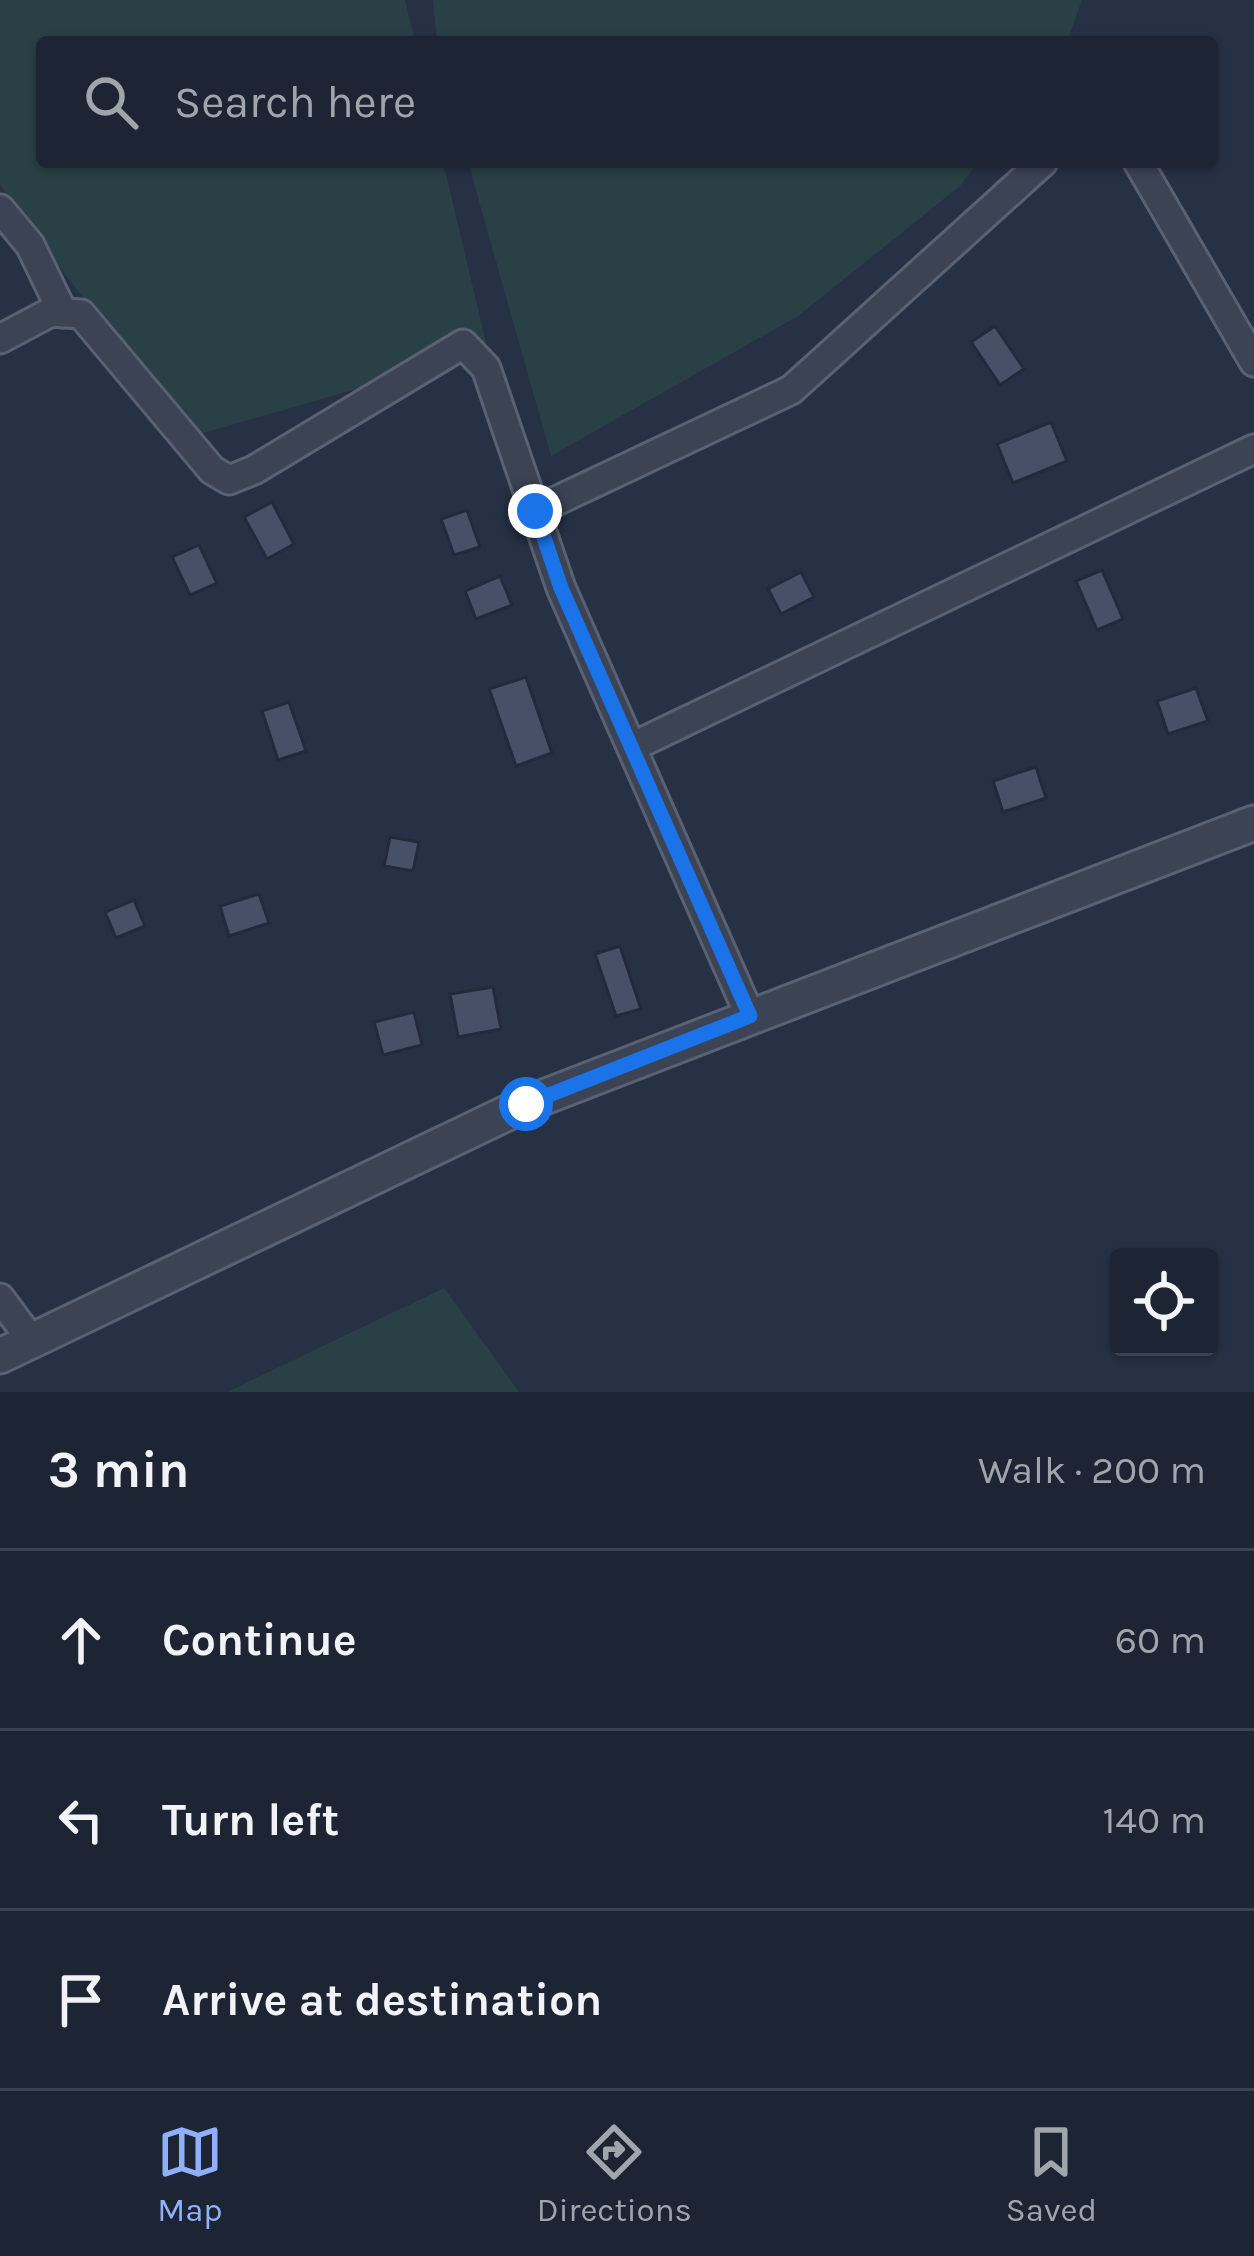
<!DOCTYPE html>
<html lang="en">
<head>
<meta charset="utf-8">
<style>
  :root { --surface:#1d2534; --page:#252d3c; --text:#f1f3f6; --muted:#a0a5ac; --line:#3b424f; --accent:#90affc }
  body { margin:0; font-family:Karla,sans-serif; background:var(--page); color:var(--text) }
  .controls { position:absolute; right:36px; bottom:36px; display:grid; overflow:hidden; border-radius:12px; box-shadow:0 3px 9px #0004 }
  .controls button { width:108px; height:108px; display:grid; place-items:center; padding:0; border:0; border-bottom:3px solid var(--line); background:var(--surface); color:var(--text); font:60px sans-serif }
  .stop { position:absolute; width:36px; height:36px; margin:-27px; border:9px solid #1a73e8; border-radius:50%; background:#fff }
  .stop.end { background:#1a73e8; border-color:#fff; box-shadow:0 3px 12px #0008 }
  .list { margin:0; padding:0; list-style:none }
  h2 { display:flex; justify-content:space-between; align-items:center; height:156px; margin:0; padding:0 48px; font-size:51px }
  h2 small { font-size:39px; font-weight:400; color:var(--muted) }
  .list li { display:grid; grid-template-columns:78px 1fr auto; gap:36px; align-items:center; box-sizing:border-box; height:180px; padding:0 48px; border-top:3px solid var(--line) }
  .list b { display:block; font-size:45px; white-space:nowrap }
  .list em { font-size:39px; font-style:normal; color:var(--muted) }
  .icon { flex:none; width:66px; height:66px; fill:none; stroke:currentColor; stroke-width:2; stroke-linecap:round; stroke-linejoin:round }
  .map { position:relative; flex:none; width:1254px; height:1392px; overflow:hidden }
  .search { position:absolute; background:var(--surface); box-shadow:0 3px 9px #0004; left:36px; right:36px; top:36px; height:132px; display:flex; align-items:center; gap:30px; box-sizing:border-box; padding:0 42px; border-radius:12px; color:var(--muted); font-size:45px }
  .sheet { height:696px; background:var(--surface) }
  nav { display:flex; justify-content:space-around; align-items:center; box-sizing:border-box; height:168px; border-top:3px solid var(--line); background:var(--surface); font-size:33px; color:var(--muted) }
  nav a { display:grid; justify-items:center; gap:6px }
  nav .on { color:var(--accent) }
  .map>svg:first-child { display:block }
</style>
</head>
<body>
<div class="map">
<svg width="1254" height="1392" viewBox="0 0 1254 1392">
  <rect width="100%" height="100%" fill="#273145"/>
  <g fill="#294046">
    <path d="M0,0h405l10,42h-373v120h401l45,189 -302,87 -186,-253z"/>
    <path d="M433,0h649l-15,42h-630z"/>
    <path d="M468,162h510l-18,24 -162,130 -247,140z"/>
    <path d="M444,1288l75,104h-292z"/>
  </g>
  <g fill="#465067" stroke="#222a3c" stroke-width="3">
    <path d="M995,326l29,43 -24,16 -29,-43z"/>
    <path d="M1051,422l16,39 -54,22 -16,-39z"/>
    <path d="M272,502l22,42 -27,15 -23,-42z"/>
    <path d="M467,510l13,37 -26,8 -13,-36z"/>
    <path d="M199,545l18,38 -27,12 -18,-38z"/>
    <path d="M1102,570l21,49 -26,11 -21,-49z"/>
    <path d="M801,572l13,25 -33,17 -13,-25z"/>
    <path d="M500,576l12,29 -36,14 -11,-28z"/>
    <path d="M526,677l26,76 -36,13 -27,-77z"/>
    <path d="M1196,688l12,33 -40,13 -11,-33z"/>
    <path d="M289,702l17,49 -28,9 -16,-49z"/>
    <path d="M1036,767l10,31 -43,14 -10,-31z"/>
    <path d="M390,837l29,5 -6,29 -29,-5z"/>
    <path d="M259,894l10,29 -40,13 -9,-30z"/>
    <path d="M134,900l11,26 -29,12 -11,-26z"/>
    <path d="M620,946l21,63 -25,7 -21,-62z"/>
    <path d="M493,987l8,42 -43,8 -8,-43z"/>
    <path d="M414,1012l8,33 -39,10 -9,-33z"/>
  </g>
  <g fill="none" stroke-linecap="round" stroke-linejoin="round">
    <g stroke="#5a6172" stroke-width="33">
      <g id="minor">
        <path d="M1138,162l116,200"/>
        <path d="M0,209l30,36 33,68"/>
        <path d="M0,339l51,-27 30,2 131,156 17,10 25,-10 209,-126 23,24 75,220 189,428"/>
        <path d="M535,511l256,-121 252,-228"/>
        <path d="M632,747l622,-298"/>
        <path d="M0,1298l32,43"/>
      </g>
    </g>
    <g stroke="#5a6172" stroke-width="39">
      <path id="tertiary" d="M0,1356l526,-252 728,-281"/>
    </g>
    <use href="#minor" stroke="#3b4355" stroke-width="27"/>
    <use href="#tertiary" stroke="#3b4355" stroke-width="33"/>
  </g>
  <g fill="none" stroke-linecap="round" stroke-linejoin="round">
    <path stroke="#1a73e8" stroke-width="15" d="M526,1104l224,-88 -189,-428 -26,-77"/>
  </g>
</svg>
<div class="controls">
<button><svg class="icon" aria-label="locate" viewBox="0 0 24 24"><circle cx="12" cy="12" r="6"/><path d="M12 2v4M12 18v4M2 12h4M18 12h4"/></svg></button>
</div>
<div class="stop" style="left:526px;top:1104px"></div>
<div class="stop end" style="left:535px;top:511px"></div>
<div class="search"><svg class="icon" aria-label="search" viewBox="0 0 24 24"><circle cx="10" cy="10" r="6"/><path d="M15 15l6 6"/></svg>Search here</div>
</div>
<section class="sheet">
<h2>3 min<small>Walk · 200 m</small></h2>
<ul class="list">
<li><svg class="icon" aria-label="ahead" viewBox="0 0 24 24"><path d="M12 20V5M6 11l6-6 6 6"/></svg><div><b>Continue</b></div><em>60 m</em></li>
<li><svg class="icon" aria-label="left" viewBox="0 0 24 24"><path d="M17 20v-9H6M10 6l-5 5 5 5"/></svg><div><b>Turn left</b></div><em>140 m</em></li>
<li><svg class="icon" aria-label="arrive" viewBox="0 0 24 24"><path d="M6 21V4h12l-3 4 3 4H6"/></svg><div><b>Arrive at destination</b></div></li>
</ul>
</section>
<nav>
<a class="on"><svg class="icon" aria-label="map" viewBox="0 0 24 24"><path d="M3 6l6-2 6 2 6-2v14l-6 2-6-2-6 2zM9 4v14M15 6v14"/></svg>Map</a>
<a><svg class="icon" aria-label="directions" viewBox="0 0 24 24"><path d="M12 3l9 9-9 9-9-9zM9 14v-3h6M13 9l2 2-2 2"/></svg>Directions</a>
<a><svg class="icon" aria-label="saved" viewBox="0 0 24 24"><path d="M7 4h10v16l-5-4-5 4z"/></svg>Saved</a>
</nav>
</body>
</html>
